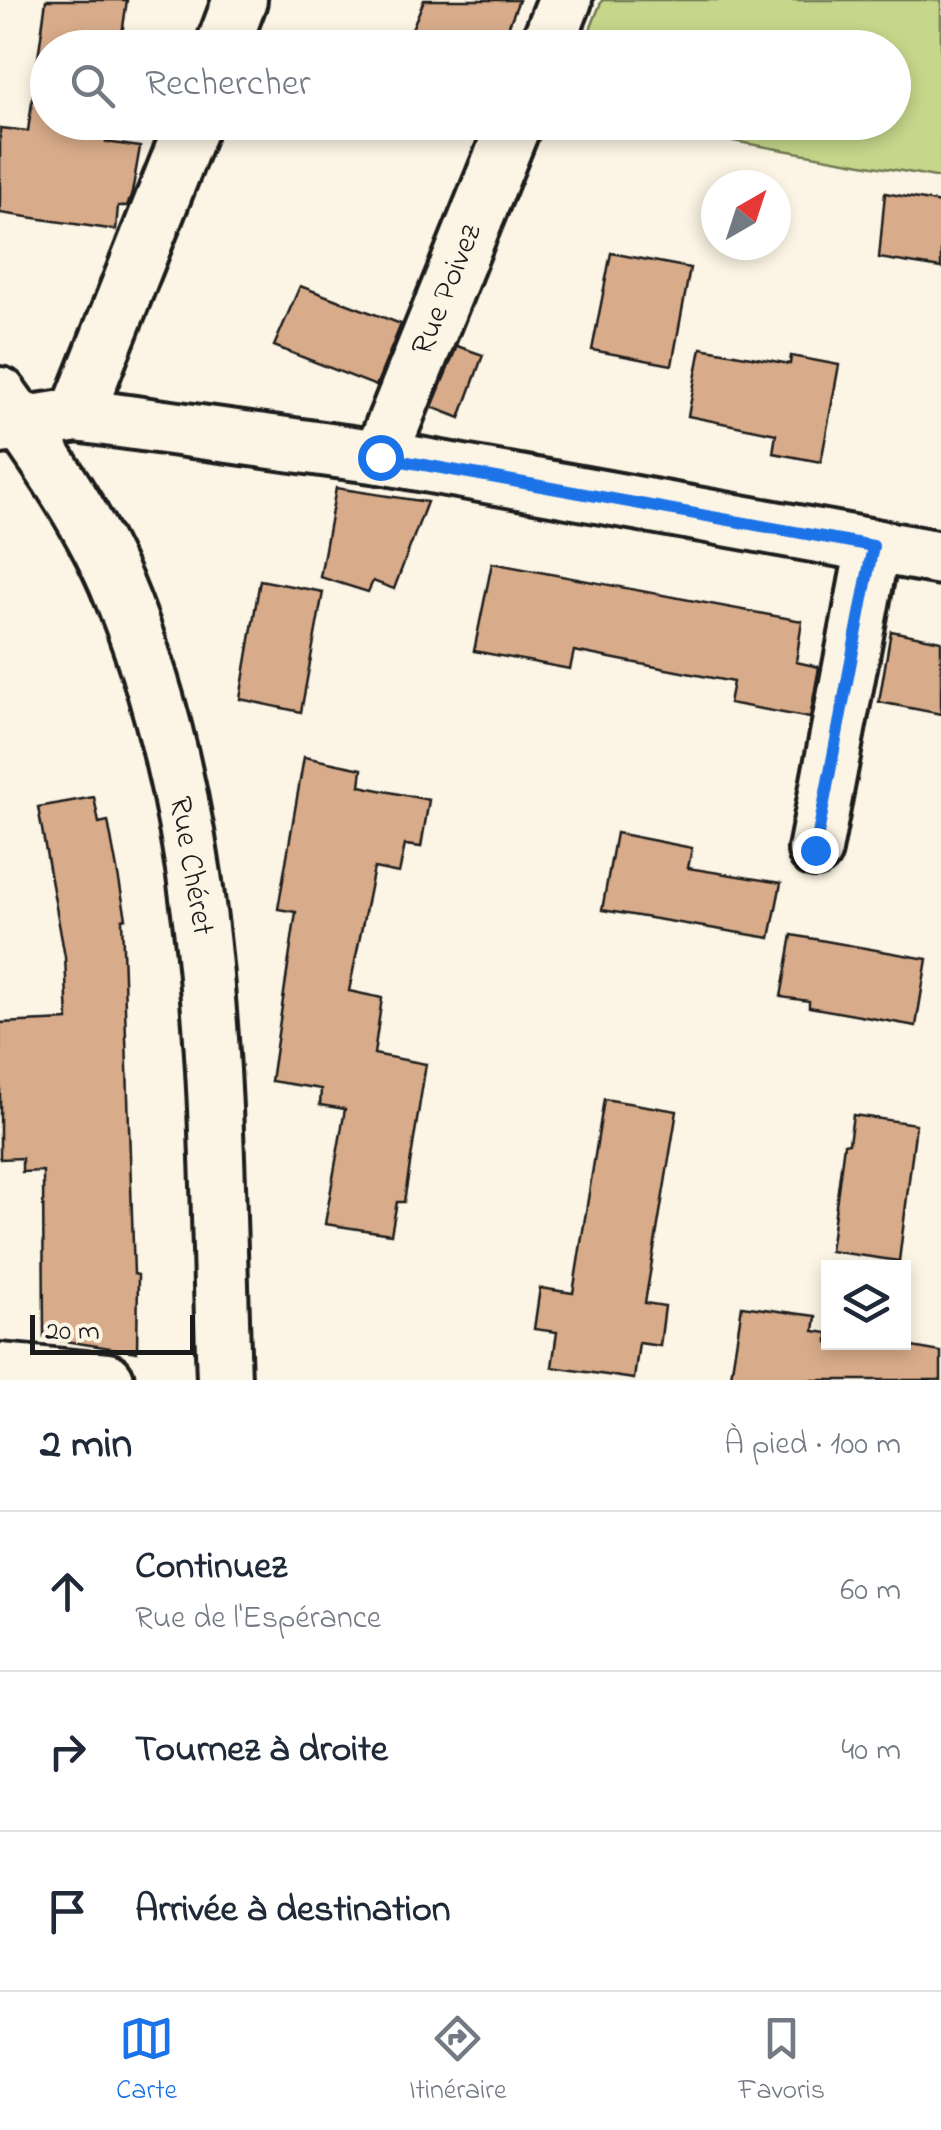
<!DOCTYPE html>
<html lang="fr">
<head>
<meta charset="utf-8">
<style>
  :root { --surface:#fff; --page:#f6f6f7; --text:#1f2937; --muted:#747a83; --line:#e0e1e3; --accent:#1a73e8 }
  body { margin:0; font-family:"Indie Flower",sans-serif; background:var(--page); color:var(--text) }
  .controls { position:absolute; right:30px; bottom:30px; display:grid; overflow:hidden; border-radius:0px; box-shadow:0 5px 15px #0003 }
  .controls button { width:90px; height:90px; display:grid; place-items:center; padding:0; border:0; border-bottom:2px solid var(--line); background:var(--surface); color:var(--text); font:50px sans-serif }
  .compass { position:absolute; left:701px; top:170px; width:90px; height:90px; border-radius:50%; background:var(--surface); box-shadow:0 5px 15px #0003; rotate:39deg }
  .scale { position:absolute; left:30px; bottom:25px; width:165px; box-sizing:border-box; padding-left:10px; border:5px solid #1c1c1c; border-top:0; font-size:28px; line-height:35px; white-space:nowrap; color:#1c1c1c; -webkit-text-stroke:8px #fcf5e5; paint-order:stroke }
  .stop { position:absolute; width:30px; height:30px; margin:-22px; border:8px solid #1a73e8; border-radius:50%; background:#fff }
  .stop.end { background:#1a73e8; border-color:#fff; box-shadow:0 2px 10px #0008 }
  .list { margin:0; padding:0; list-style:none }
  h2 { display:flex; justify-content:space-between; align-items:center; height:130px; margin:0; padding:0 40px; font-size:42px }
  h2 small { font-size:32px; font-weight:400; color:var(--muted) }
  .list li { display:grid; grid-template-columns:65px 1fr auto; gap:30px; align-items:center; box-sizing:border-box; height:160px; padding:0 40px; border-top:2px solid var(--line) }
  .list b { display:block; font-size:38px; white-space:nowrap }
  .list p { margin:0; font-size:32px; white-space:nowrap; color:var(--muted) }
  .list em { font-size:32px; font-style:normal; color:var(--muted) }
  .icon { flex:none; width:55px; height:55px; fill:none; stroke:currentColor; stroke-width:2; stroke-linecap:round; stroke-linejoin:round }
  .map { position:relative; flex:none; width:941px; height:1380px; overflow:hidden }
  .search { position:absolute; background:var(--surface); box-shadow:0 5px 15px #0003; left:30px; right:30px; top:30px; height:110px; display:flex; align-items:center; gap:25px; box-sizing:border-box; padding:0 35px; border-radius:55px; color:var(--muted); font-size:38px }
  .sheet { height:610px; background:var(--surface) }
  nav { display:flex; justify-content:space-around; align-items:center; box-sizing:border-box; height:140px; border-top:2px solid var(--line); background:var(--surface); font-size:28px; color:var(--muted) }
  nav a { display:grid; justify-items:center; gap:5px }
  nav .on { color:var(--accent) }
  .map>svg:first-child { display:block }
</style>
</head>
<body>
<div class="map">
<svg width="941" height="1380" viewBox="0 0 941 1380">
  <rect width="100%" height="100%" fill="#fcf5e5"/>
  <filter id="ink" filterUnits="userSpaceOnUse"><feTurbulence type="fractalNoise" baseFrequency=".01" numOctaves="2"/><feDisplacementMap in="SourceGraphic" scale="20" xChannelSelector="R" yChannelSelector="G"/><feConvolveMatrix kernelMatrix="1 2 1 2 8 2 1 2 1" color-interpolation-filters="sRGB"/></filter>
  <g filter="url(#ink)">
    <path fill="#c6d68a" stroke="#717953" stroke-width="2.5" d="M602,0h339v178l-309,-55 262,-1v-74l-311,-1z"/>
    <g fill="#d8ac8a" stroke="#1c1c1c" stroke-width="2.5">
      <path d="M46,0h81l-7,48h-72v74h61l-3,20 34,5 -8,46 -5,13h-9l-2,24 -116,-17v-85l28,3z"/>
      <path d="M424,0h95l-19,48h-96z"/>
      <path d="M885,193l56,10v65l-62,-10z"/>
      <path d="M611,253l79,15 -18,97 -80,-15z"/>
      <path d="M300,286l101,38 -25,62 -102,-40z"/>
      <path d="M457,346l26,9 -23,63 -28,-11z"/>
      <path d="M701,348l89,16 1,-8 48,9 -18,97 -48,-9 3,-19 -88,-18z"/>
      <path d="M336,488l91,14 -33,87 -21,-8 -5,11 -48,-15z"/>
      <path d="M492,563l310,58 -6,41 23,5 -9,51 -81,-15 4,-21 -159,-31 -4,18 -96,-18z"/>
      <path d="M260,580l63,12 -22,120 -61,-13z"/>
      <path d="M891,631l50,10v73l-62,-12z"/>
      <path d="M304,757l58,12 -2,17 69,14 -8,47 -16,-2 -6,28 -25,-5 -25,123 33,7 -8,56 52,10 -22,138h-7l-6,32 -66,-10 20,-115 -25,-4 1,-16 -50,-8 25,-169 -18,-3z"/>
      <path d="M94,797l5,26 9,-2 18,97 -4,1 12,355 4,1 -1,77 -93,-14 -1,-167 -21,1v-14l-22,1v-136l68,-3 -3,-63 -27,-150z"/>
      <path d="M616,833l76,15 -4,20 93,15 -11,55 -168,-28z"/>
      <path d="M792,935l135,24 -11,67 -107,-19v-6l-28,-4z"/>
      <path d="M604,1099l73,12 -32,192 20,3 -5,40 -21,-3 -5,36 -82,-12 5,-35 -23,-3 6,-41 33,5z"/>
      <path d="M853,1115l63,9 -17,137 -69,-10 14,-107 5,-1z"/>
      <path d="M742,1306l74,10 -2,15 14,2v9h56l57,10v28h-180l-30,-4z"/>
    </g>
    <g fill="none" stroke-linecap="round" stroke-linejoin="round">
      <g stroke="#1c1c1c" stroke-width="60">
        <g id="minor">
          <path d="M222,48l18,-48"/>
          <path d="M546,48l19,-48"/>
          <path d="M0,394c42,58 86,121 115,187 107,252 99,531 109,799"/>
          <path d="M77,415l116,-293"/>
          <path d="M0,427l77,-12 303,42 561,101"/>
          <path d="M380,457l135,-335"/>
          <path d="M815,850l58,-304"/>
          <path d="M0,1370l107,10"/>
        </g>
      </g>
      <use href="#minor" stroke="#fcf5e5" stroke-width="52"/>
    </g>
  </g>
  <g fill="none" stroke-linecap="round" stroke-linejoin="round" filter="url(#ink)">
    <path stroke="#1a73e8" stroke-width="12" d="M380,457l493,89 -58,304"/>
  </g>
  <g text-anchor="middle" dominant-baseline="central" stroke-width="9" stroke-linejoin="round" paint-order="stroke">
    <g font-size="32" fill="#1c1c1c" stroke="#fcf5e5">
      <text transform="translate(448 290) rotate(-68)">Rue Poivez</text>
      <text transform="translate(190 866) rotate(80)">Rue Chéret</text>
    </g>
  </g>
</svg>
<div class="controls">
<button><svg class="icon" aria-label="layers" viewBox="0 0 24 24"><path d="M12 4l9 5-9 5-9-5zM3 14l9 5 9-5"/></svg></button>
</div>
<svg class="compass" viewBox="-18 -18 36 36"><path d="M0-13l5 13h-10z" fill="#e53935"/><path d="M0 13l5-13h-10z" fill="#747a83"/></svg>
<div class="scale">20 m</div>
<div class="stop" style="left:380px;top:457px"></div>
<div class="stop end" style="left:815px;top:850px"></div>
<div class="search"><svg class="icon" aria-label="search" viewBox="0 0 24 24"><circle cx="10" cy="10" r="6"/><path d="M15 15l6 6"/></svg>Rechercher</div>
</div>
<section class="sheet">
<h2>2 min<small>À pied · 100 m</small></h2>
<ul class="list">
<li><svg class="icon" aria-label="ahead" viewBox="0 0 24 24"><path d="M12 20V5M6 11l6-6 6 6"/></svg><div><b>Continuez</b><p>Rue de l'Espérance</p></div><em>60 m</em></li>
<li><svg class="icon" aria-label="right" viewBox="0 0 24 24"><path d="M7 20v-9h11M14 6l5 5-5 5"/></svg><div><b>Tournez à droite</b></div><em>40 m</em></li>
<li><svg class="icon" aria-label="arrive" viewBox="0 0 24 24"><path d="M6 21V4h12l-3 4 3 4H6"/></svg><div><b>Arrivée à destination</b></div></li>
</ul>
</section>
<nav>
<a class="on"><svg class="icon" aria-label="map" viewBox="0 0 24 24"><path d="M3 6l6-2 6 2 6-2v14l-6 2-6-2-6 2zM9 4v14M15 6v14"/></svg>Carte</a>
<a><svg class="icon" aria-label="directions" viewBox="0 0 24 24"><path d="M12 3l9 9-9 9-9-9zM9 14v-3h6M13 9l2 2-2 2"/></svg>Itinéraire</a>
<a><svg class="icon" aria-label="saved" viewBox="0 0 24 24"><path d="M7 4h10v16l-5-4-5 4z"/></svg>Favoris</a>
</nav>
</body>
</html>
